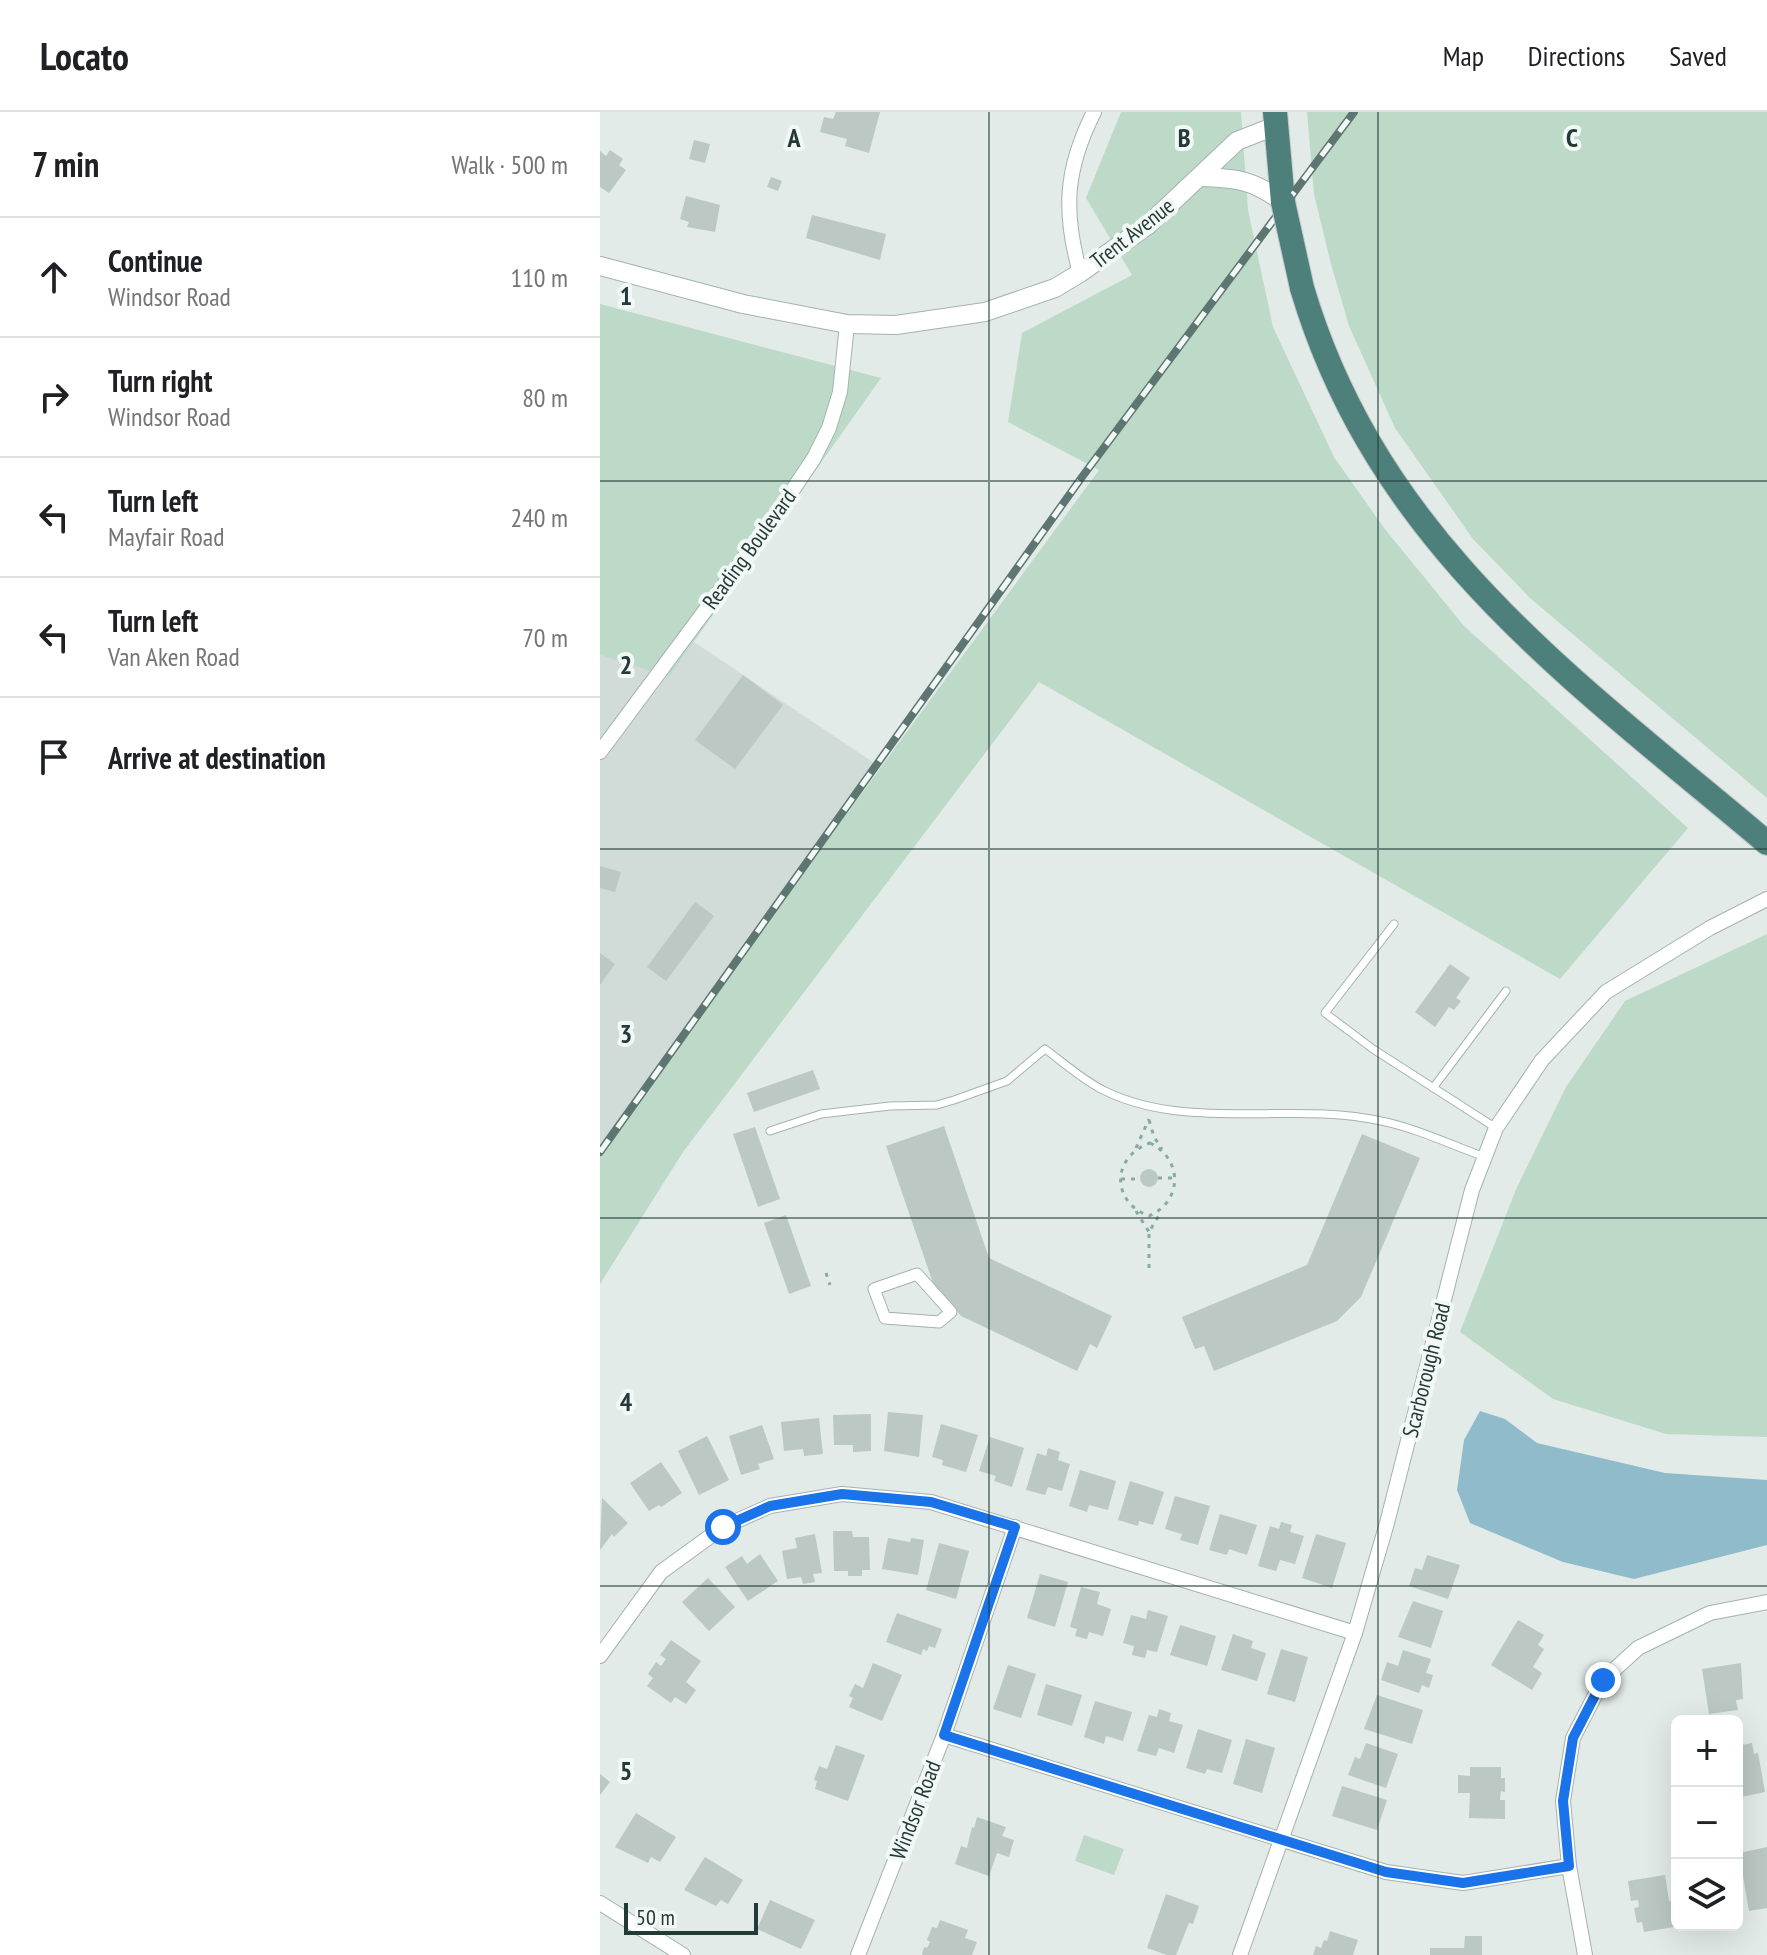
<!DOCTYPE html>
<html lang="en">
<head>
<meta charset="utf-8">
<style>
  :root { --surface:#fff; --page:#f2f2f2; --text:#202124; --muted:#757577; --line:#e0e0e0 }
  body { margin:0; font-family:"PT Sans Narrow",sans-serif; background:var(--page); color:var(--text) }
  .controls { position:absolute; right:24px; bottom:24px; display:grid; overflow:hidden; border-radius:12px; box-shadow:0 8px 32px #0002 }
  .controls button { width:72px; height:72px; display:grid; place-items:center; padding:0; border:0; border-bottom:2px solid var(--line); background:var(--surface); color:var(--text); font:40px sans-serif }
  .scale { position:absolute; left:24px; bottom:20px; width:134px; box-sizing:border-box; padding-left:8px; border:4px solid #243a37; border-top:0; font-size:22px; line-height:28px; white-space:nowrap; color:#243a37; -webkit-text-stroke:6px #f2f8f6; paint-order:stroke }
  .stop { position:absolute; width:24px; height:24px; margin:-18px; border:6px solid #1a73e8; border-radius:50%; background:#fff }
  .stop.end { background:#1a73e8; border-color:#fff; box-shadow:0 2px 8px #0008 }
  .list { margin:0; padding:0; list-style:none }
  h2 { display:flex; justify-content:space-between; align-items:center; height:104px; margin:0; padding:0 32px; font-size:34px }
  h2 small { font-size:26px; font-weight:400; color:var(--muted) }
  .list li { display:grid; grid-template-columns:52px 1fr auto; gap:24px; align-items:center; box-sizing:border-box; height:120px; padding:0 32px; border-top:2px solid var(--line) }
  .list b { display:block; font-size:30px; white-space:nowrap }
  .list p { margin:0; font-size:26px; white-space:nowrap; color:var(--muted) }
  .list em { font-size:26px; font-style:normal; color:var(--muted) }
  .icon { flex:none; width:44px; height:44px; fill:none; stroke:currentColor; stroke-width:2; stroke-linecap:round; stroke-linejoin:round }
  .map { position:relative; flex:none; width:1167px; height:1843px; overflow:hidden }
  header { display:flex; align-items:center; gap:48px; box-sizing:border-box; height:112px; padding:0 40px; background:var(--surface); border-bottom:2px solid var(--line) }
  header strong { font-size:38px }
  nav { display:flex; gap:44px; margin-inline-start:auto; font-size:28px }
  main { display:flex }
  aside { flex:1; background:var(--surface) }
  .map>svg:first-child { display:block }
</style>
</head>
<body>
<header>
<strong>Locato</strong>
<nav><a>Map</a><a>Directions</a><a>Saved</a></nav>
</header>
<main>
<aside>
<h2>7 min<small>Walk · 500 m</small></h2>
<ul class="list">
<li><svg class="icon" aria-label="ahead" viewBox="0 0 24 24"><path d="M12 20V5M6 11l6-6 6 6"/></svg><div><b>Continue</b><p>Windsor Road</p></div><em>110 m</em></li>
<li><svg class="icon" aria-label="right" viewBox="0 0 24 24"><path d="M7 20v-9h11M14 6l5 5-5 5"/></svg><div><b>Turn right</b><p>Windsor Road</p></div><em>80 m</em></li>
<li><svg class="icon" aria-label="left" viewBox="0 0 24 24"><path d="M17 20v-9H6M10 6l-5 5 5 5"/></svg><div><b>Turn left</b><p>Mayfair Road</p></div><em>240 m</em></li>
<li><svg class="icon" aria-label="left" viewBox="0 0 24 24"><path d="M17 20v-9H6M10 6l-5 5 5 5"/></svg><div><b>Turn left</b><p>Van Aken Road</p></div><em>70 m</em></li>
<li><svg class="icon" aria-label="arrive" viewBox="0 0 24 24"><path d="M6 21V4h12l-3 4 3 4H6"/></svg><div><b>Arrive at destination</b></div></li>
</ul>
</aside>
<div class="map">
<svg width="1167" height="1843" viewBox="0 0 1167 1843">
  <rect width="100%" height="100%" fill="#e2ebe8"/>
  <path fill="#d1dbd7" d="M94,530l186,125 -280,383v-495l69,22z"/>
  <g fill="#bddac8">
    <path d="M521,0h120l7,98 25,117 61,130 50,71 80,98 224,202 -128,151 -521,-297 -356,470 -83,132v-134l499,-680 -91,-48 14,-89 110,-58 -46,-77z"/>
    <path d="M707,0h460v686l-237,-200 -57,-59 -78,-111 -46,-102 -18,-62 -17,-70z"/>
    <path d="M0,192l281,74 -212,299 -69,-22z"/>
    <path d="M1167,822v503l-101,-3 -113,-35 -93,-67 57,-145 49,-100 59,-86z"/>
    <path d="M484,1723l40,14 -10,26 -39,-14z"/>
  </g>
  <path fill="#8fbbcb" d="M880,1299l25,8 32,24 128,30 102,7v65l-133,34 -71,-17 -93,-39 -13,-33 7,-50z"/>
  <g fill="#bbc8c4">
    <path d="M236,0h44l-11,41 -24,-7 2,-7 -27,-7 4,-15 9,2z"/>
    <path d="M94,28l16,4 -5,19 -16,-4z"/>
    <path d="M10,38l13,9 -4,6 7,5 -17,23 -9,-6v-36l6,5z"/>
    <path d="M171,65l11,4 -4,10 -11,-4z"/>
    <path d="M86,84l34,9 -5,27 -28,-5 2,-5 -9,-3z"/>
    <path d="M212,103l74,19 -6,26 -74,-22z"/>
    <path d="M143,563l40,30 -48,64 -40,-29z"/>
    <path d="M0,754l21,6 -6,20 -15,-4z"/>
    <path d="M95,790l19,14 -48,65 -19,-14z"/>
    <path d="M0,841l15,11 -15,21z"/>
    <path d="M850,852l20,14 -14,20 5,3 -7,9 -5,-3 -14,20 -20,-15z"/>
    <path d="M213,958l7,19 -66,23 -7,-19z"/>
    <path d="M344,1014l45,132 123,58 -15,32 -7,-4 -13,27 -116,-55 -28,-33 -47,-137z"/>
    <path d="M155,1015l25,72 -22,8 -25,-73z"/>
    <path d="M762,1022l58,24 -59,139 -24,24 -123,50 -10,-25 -9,3 -13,-32 125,-52z"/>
    <circle cx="549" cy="1066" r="9"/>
    <path d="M186,1103l25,71 -22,8 -25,-71z"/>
    <path d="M288,1300l35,3 -4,42 -35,-6z"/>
    <path d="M271,1302v37l-18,1v-7h-19l-1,-30z"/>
    <path d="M219,1306l4,36 -19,2 -1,-7 -19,2 -3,-29z"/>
    <path d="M341,1312l37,11 -12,37 -24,-7 1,-5 -11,-3z"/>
    <path d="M162,1313l12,34 -16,5 2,5 -19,6 -12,-39z"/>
    <path d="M107,1324l22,44 -30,15 -21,-44z"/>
    <path d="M390,1325l34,11 -12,39 -18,-6 2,-5 -17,-5z"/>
    <path d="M448,1336l12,4 -2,8 12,4 -8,27 -14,-4 -3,8 -19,-5 11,-37 9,3z"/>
    <path d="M61,1350l21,31 -21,14 -2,-2 -10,6 -19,-28z"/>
    <path d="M480,1358l36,11 -8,29 -19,-5 -2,7 -18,-6z"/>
    <path d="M530,1369l34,11 -11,33 -14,-4 -1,5 -20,-6z"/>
    <path d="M575,1384l35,10 -12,39 -18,-5 2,-6 -17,-5z"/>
    <path d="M2,1386l26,25 -14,14 -2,-3 -12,16z"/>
    <path d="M620,1402l37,11 -10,30 -18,-6 -2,6 -18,-5z"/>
    <path d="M681,1410l11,3 -2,7 14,4 -9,28 -15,-4 -4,11 -18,-5 12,-40 9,3z"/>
    <path d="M233,1419h19l1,6h16l1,33h-8v6h-14v-5h-14z"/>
    <path d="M215,1422l7,39 -9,1 2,8 -12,2 -2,-7 -14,2 -5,-28 15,-3 -2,-10z"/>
    <path d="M716,1422l30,9 -14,45 -30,-10z"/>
    <path d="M288,1426l22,4 1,-4 13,2 -6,35 -36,-6z"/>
    <path d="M339,1431l30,8 -13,48 -30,-9z"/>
    <path d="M160,1442l18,27 -30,20 -23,-34 17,-11 5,8z"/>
    <path d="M827,1443l33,10 -12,34 -39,-13 6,-18 7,2z"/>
    <path d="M440,1462l28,8 -13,45 -28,-9z"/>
    <path d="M108,1466l27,29 -26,24 -27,-29z"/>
    <path d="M481,1475l19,5 -3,12 14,5 -8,27 -14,-4 -2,7 -12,-3 2,-7 -7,-2z"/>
    <path d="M813,1489l30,10 -12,37 -33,-11z"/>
    <path d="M548,1498l20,6 -11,36 -10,-2 -2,8 -13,-3 2,-9 -11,-3 8,-28 15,4z"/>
    <path d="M297,1501l45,16 -7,19 -6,-2 -2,5 -4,-2 -2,6 -35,-13z"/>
    <path d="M918,1508l26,15 -6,10 6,4 -11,18 9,6 -10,17 -41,-25z"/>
    <path d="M580,1513l36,11 -9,30 -37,-11z"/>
    <path d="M633,1522l20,7 -2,7 15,5 -9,28 -36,-11z"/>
    <path d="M71,1528l30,21 -15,21 10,8 -10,14 -11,-7 -4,6 -24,-17 6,-8 -5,-4 8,-12 5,4 5,-7 -6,-4z"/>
    <path d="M681,1537l27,8 -13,45 -28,-8z"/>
    <path d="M803,1538l28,9 -5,14 7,2 -4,13 -7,-3 -3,8 -38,-13 6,-18 11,4z"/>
    <path d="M273,1551l29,12 -20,46 -33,-14 4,-9 -4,-2 6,-12 8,4z"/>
    <path d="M1141,1551l2,36 -7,1 2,10 -29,4 -7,-45z"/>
    <path d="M408,1553l28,9 -15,44 -28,-9z"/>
    <path d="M446,1572l36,11 -10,31 -35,-11z"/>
    <path d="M777,1583l46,15 -11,34 -48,-15z"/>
    <path d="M495,1589l37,11 -9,29 -17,-5 -2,8 -20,-7z"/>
    <path d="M559,1597l12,4 -2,8 14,4 -9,28 -15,-5 -3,8 -19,-5 12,-36 8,2z"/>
    <path d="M598,1617l34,11 -10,33 -15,-4 -2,5 -19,-6z"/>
    <path d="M646,1627l29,9 -13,45 -29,-9z"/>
    <path d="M766,1631l32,11 -12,34 -38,-13 7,-18 5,2z"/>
    <path d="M1152,1631l2,11 4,-1 7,39 -28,6v-52z"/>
    <path d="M236,1633l29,10 -17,46 -33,-12 2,-8 -3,-1 5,-14 8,3z"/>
    <path d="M870,1655h31v11h4v14l-4,-1 -1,9h5v19l-36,-1 1,-25h-12v-18l12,1z"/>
    <path d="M0,1662l10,8 -10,13z"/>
    <path d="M742,1674l45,14 -10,30 -45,-14z"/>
    <path d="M36,1701l40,24 -16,25 -9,-5 -3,6 -33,-16z"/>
    <path d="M377,1705l29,10 -4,9 12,4 -5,17 -12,-4 -8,23 -34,-12 6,-18 6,2 5,-21 2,1z"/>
    <path d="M1167,1735v61l-18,3 -10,-58z"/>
    <path d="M105,1745l38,23 -15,24 -7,-4 -5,6 -32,-16z"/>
    <path d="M1065,1763l4,26 8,-2v17l-5,1 2,10 -30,5 -2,-10 -5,1 -3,-15 5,-1 -1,-7 -7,1 -3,-20z"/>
    <path d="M566,1782l33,12 -6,18 -4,-1 -13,32h-9l-20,-7z"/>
    <path d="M170,1788l45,20 -14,29 -44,-20z"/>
    <path d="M340,1808l28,10 -3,8 12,4 -5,13h-50l2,-8 3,1 3,-6 -3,-2 5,-13 5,1z"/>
    <path d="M730,1819l28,9 -5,15h-40l3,-9 5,2 3,-8 3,1z"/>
    <path d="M865,1824h17v19h-52v-7h34z"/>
  </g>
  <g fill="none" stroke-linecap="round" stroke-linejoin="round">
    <g stroke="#a5b2af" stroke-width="9">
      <g id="service">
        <path d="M794,812l-69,89 48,36 123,79"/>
        <path d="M833,976l73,-97"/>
        <path d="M170,1019l51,-17 69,-8 47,-1 17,-5 53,-19 38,-32c19,14 39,32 60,42 84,41 188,10 276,30 35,7 70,24 104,36"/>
      </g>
    </g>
    <g stroke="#a5b2af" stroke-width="13">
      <path id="pedestrian" d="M317,1162l34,38 -12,10 -54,-4 -11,-29z"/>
    </g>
    <g stroke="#a5b2af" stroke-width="16">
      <g id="minor">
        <path d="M480,161c-17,-61 -15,-104 14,-161"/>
        <path d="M0,640l176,-237 38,-57 15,-30 11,-36 7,-68"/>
        <path d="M0,1544l61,-84 62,-45 47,-21 72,-12 89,8 424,131"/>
        <path d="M344,1623l442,137 77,11 106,-17"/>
        <path d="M0,1791l83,52"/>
        <path d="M258,1843l86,-220 71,-208"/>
        <path d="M640,1843l115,-322 32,-110 85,-333 24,-62 46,-68 64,-68 104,-64 57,-29"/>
        <path d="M985,1843l-16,-89 -6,-65 10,-63 30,-58 35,-32 72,-35 57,-11"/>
      </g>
    </g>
    <g stroke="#a5b2af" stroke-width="20">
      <g id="tertiary">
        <path d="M600,65c37,1 53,3 83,25"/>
        <path d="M0,154l143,38 104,20 49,1 89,-13 70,-24 25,-15 68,-48 89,-84 38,-15"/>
      </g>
    </g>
    <g stroke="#c2c8c7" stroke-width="26">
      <g id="trunk">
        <path d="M675,0l8,90"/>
        <path d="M702,176c76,256 271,391 465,555"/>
      </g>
    </g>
    <g stroke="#85aca4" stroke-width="3" stroke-dasharray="4 6" stroke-linecap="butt">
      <path d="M549,1008l5,17 8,12"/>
      <path d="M550,1031c33,16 33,58 -1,73 -38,-14 -38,-59 1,-73z"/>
      <path d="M536,1036l13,-29"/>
      <path d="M558,1066h18"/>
      <path d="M521,1067h20"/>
      <path d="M536,1099l13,21"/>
      <path d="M549,1156v-36l12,-20"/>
      <path d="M226,1161l4,12"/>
    </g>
    <use href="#service" stroke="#fff" stroke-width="7"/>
    <use href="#pedestrian" stroke="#fff" stroke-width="11"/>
    <use href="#minor" stroke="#fff" stroke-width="14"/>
    <use href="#tertiary" stroke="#fff" stroke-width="18"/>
    <use href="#trunk" stroke="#4e807b" stroke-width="24"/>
    <g stroke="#5e7672" stroke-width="8">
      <path id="rail" d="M0,1040l482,-675 272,-365"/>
    </g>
    <use href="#rail" stroke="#f2f8f6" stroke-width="5" stroke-dasharray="15" stroke-linecap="butt"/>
    <g stroke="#c2c8c7" stroke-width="26" stroke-linecap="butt">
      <path id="trunk-bridge" d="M683,90l19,86"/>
    </g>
    <use href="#trunk-bridge" stroke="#4e807b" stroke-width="24"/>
  </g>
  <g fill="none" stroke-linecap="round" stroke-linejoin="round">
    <path stroke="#1a73e8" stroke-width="10" d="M123,1415l47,-21 72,-12 89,8 84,25 -71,208 442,137 77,11 106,-17 -6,-65 10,-63 30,-58"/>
  </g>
  <path fill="none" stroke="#243a37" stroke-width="2" stroke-opacity="0.55" d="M389,0v1843M778,0v1843M0,369h1167M0,737h1167M0,1106h1167M0,1474h1167"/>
  <g text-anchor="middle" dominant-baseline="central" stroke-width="8" stroke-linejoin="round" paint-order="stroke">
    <g font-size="22" fill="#243a37" stroke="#f2f8f6">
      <text transform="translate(532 121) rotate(-38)">Trent Avenue</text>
      <text transform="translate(149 437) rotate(-54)">Reading Boulevard</text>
      <text transform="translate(826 1258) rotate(-76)">Scarborough Road</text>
      <text transform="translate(315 1698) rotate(-69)">Windsor Road</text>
    </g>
  </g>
  <g font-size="26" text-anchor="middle" font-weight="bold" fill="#243a37" stroke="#f2f8f6" stroke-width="8" stroke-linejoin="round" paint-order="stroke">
    <text x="194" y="35">A</text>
    <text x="584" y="35">B</text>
    <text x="972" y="35">C</text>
    <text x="26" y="193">1</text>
    <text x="26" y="562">2</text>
    <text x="26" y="931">3</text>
    <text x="26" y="1299">4</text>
    <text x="26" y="1668">5</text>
  </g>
</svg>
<div class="controls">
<button>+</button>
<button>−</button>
<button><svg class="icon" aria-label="layers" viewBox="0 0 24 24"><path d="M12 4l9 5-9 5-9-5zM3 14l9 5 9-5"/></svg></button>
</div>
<div class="scale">50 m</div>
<div class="stop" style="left:123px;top:1415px"></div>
<div class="stop end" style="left:1003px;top:1568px"></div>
</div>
</main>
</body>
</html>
